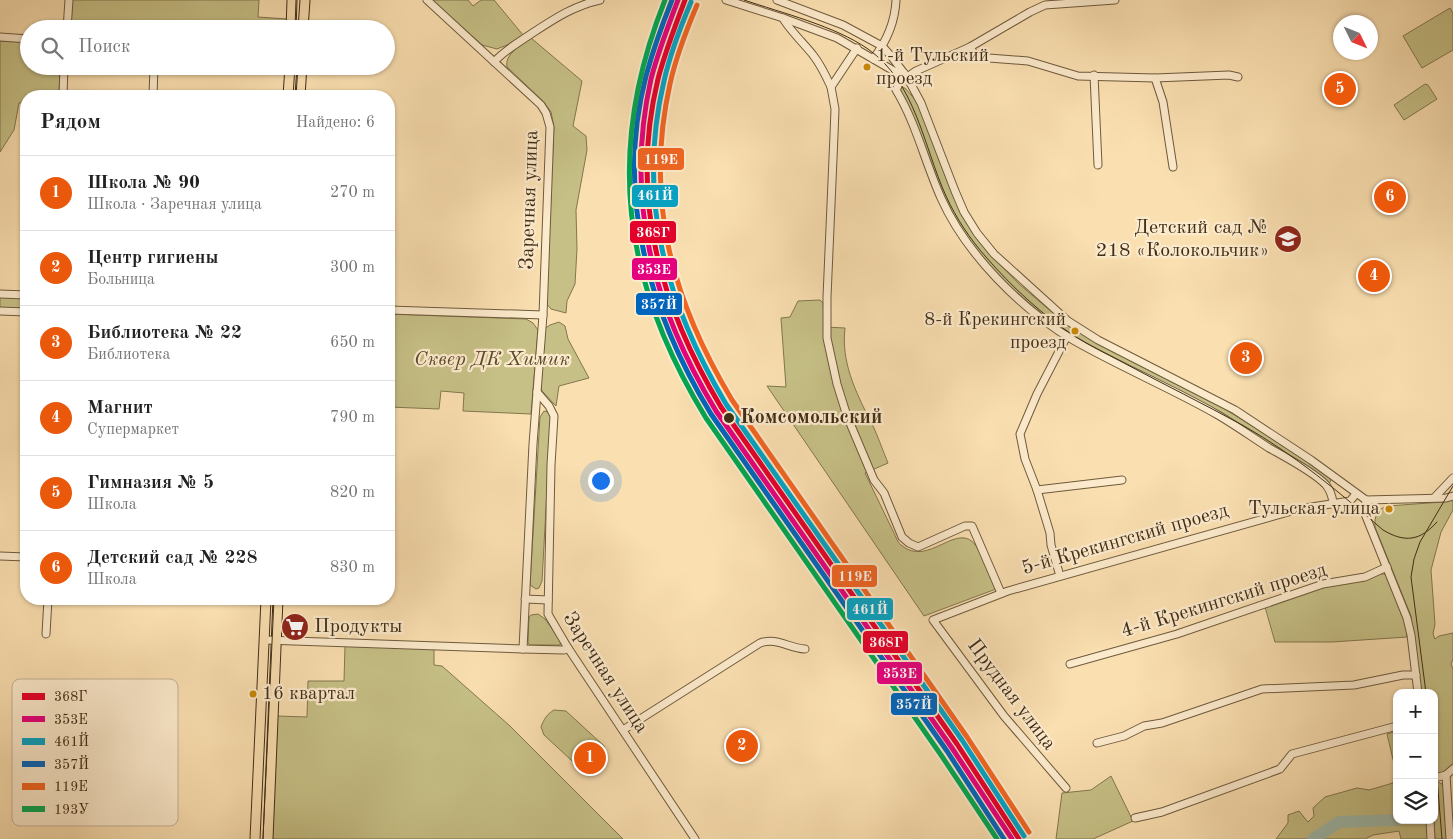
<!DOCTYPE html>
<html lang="ru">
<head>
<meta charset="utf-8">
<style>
  :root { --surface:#fff; --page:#f2f2f2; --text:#222; --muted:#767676; --line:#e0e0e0; --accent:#ea580c }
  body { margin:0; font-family:"Old Standard TT",serif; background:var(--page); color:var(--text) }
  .controls { position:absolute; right:15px; bottom:15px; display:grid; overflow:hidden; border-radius:10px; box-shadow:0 1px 4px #0004 }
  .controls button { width:45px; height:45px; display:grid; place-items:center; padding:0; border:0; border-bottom:1px solid var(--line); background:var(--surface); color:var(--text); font:25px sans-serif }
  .compass { position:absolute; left:1333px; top:15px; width:45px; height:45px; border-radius:50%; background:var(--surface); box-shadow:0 1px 4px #0004; rotate:133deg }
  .you { position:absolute; left:600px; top:480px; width:18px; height:18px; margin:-12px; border:4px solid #fff; border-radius:50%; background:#1a73e8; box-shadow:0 0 0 8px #1a73e833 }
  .badge { display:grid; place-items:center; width:32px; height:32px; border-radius:50%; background:var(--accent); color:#fff; font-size:16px; font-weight:700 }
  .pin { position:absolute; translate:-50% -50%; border:2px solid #fff; box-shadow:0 1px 5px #0006 }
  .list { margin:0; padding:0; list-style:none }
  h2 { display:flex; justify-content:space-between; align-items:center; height:65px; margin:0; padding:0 20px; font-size:21px }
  h2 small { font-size:16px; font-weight:400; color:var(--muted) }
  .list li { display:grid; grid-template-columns:32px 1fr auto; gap:15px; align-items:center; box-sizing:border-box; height:75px; padding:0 20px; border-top:1px solid var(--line) }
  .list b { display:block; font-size:19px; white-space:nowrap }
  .list p { margin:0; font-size:16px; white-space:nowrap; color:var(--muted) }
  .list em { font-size:16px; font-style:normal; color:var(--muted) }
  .icon { flex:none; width:28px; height:28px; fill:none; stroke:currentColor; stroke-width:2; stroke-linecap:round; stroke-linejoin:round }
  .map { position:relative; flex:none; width:1453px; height:839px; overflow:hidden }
  .search { position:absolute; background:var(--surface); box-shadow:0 1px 4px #0004; left:20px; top:20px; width:375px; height:55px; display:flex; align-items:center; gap:12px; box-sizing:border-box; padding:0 18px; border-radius:28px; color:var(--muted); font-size:19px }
  .panel { position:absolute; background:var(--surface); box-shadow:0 1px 4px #0004; left:20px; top:90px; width:375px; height:515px; border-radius:20px }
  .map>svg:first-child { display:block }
</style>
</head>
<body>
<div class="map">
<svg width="1453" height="839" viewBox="0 0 1453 839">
  <rect width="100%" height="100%" fill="#fadfb0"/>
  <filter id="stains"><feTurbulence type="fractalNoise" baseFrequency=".004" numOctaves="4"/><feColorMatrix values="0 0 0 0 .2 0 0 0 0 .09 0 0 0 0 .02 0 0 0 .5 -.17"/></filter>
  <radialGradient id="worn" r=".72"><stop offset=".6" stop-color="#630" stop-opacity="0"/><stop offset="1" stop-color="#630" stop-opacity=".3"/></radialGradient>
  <g fill="#c6c086" stroke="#83764e">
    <path d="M72,0h187l-1,17 29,2 -1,10h-215z"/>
    <path d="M432,0h36l5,6 8,-6h13l29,35 -16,10 -10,4 -15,-4z"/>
    <path d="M1450,8l3,5v37l-31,18 -19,-32z"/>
    <path d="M531,38l51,43 -9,45 13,10 1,14 -11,60 1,39 -2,35 -8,17 -1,12 -15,-4 -5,-6 8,-176 -3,-15 -8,-11 -36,-34c-3,-13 15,-22 24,-29z"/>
    <path d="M0,41l29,1v24h31l-1,30h-33v6l-7,1 -5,27 -14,22z"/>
    <path d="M1425,84l3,1 9,14 -33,21 -10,-15z"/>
    <path d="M900,87l5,1 13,15 34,90 39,62 28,29 48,41 156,83 71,44 35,25 2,4 -2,2 -2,1 -15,-12 -243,-137c-36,-27 -76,-60 -101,-97 -31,-45 -48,-98 -69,-148z"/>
    <path d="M0,296l26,2v12l-26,-2z"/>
    <path d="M820,300l3,3 2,24 20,1c-4,33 10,63 25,92 7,13 12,29 18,43l-23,10c9,19 18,37 27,56 3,5 5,13 9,16 28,24 57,-27 76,2 8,12 13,29 19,42l-72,27 -157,-230 19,1 -5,-69 9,-1 8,-16z"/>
    <path d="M389,314l137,5 7,4 5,7 -7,84 -68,-3 1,-18 -23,-2 -2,18 -50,-2z"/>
    <path d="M559,322l6,4 3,13 21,39 -30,8 -3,20 -14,-15 -1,-4 3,-58 6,-4z"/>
    <path d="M544,411l4,1 3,5 -9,164 -3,7 -3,1 -6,-4 10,-168z"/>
    <path d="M1453,499v11l-12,22 -10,38 4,54 -2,10 2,5 4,-3 14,-3v26l-2,5 2,5v94l-10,10 -9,2v-82h-13l-10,-77 -36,-89c-1,-10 2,-18 12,-21l56,-4z"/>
    <path d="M1380,574h4l3,3 18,43 2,17 -75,5h-57l-10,-35 60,-20 40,-7z"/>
    <path d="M538,614l7,5 16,22 -1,4h-30l-2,-2 1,-26 2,-2z"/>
    <path d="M345,645l89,3v17l8,1 68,60 113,113h-352l6,-123 30,1 1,-36h36z"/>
    <path d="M554,710l12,1 38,35c2,11 -1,17 -9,24l-12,1 -39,-36 -3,-8c3,-8 6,-13 13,-17z"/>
    <path d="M1397,731v89h29l2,19h-27l-2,-8 -26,4 -8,4h-89l12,-16v-8l11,-4 9,11 6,-6 -1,-8 12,-11 32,-9 12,2 24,-7 3,-11 -9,-38z"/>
    <path d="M1111,776l22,45 -40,18h-37l6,-46 29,-3z"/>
    <path d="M1435,781l7,3 3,6 2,49h-12l-2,-19z"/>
  </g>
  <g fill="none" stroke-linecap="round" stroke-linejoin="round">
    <path stroke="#9ebcaf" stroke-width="12" d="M1313,839l26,-17 58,-2"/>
    <g stroke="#6e5a3d" stroke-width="9">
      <g id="minor">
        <path d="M427,0l114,105 5,8 4,14 -7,188 -10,129 -10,205"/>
        <path d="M726,0l57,18 54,20 57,33 10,2"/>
        <path d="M777,0l66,25 39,21 9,10 16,21 14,26 34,88 9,21 13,21 17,21 74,67 30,19 137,70 76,50 55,40 80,-2 7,-2"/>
        <path d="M1115,0l-70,5 -15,7 -60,35 -54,24 -16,11 -4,8c20,33 29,72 45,108 25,56 80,111 132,142 47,27 98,48 145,75 17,10 34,22 51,33 16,9 45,24 57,37 4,5 6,11 7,17"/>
        <path d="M783,18c3,8 24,29 30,37 8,10 13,21 18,32"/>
        <path d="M67,29l2,-29"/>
        <path d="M0,37l29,2"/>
        <path d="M970,47l6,10 52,4 50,15 77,2 74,-3 9,2"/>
        <path d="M857,48l-26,39 4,22 -1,26 -7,162v41l10,46 10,32 27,64 10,13 18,44 7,6 9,4 47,-21h7l29,67"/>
        <path d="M873,59c14,-18 22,-36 23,-59"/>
        <path d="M494,62c10,-11 22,-18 34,-26 23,-15 44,-30 72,-36"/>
        <path d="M1094,75l4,90"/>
        <path d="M1155,78l8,24 10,65"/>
        <path d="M63,96l1,-30"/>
        <path d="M153,96l1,-30"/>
        <path d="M0,294l26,1"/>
        <path d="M389,310l154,5"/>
        <path d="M0,311l26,1"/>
        <path d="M537,392l12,14 5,10 -3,49 -3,149 20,34 127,191"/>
        <path d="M1037,490l85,-10"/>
        <path d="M1435,497l18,-19"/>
        <path d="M1366,500l-1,14 42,104 4,17 7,58"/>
        <path d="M0,556l26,1"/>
        <path d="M1060,576l-9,-31 -1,-12 -13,-43 -12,-31 -5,-25 17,-40 30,-58"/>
        <path d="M525,599l23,1"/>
        <path d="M46,634l2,-35"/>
        <path d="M265,640l258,9 41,1 4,-2"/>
        <path d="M1070,664l107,-30 146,-50 42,-7 22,-10"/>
        <path d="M623,730l137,-87c17,-6 28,5 45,6"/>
        <path d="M1097,743l27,-7 20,-10 18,-3 100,-34 92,-4 49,-10h13"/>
        <path d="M1446,775l4,64"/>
        <path d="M1434,778l12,-3 7,-6"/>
        <path d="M1066,788l-62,-72 -71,-96 75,-29 291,-82 51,-8 6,-7"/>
        <path d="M1135,818l27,-6 118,-43 12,-15 105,-28"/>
        <path d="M1430,820l1,19"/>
      </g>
    </g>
    <g stroke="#402d17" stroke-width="11">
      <g id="major">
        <path d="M291,29l1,-29"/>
        <path d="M303,29l2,-29"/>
        <path d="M288,96l2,-30"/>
        <path d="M300,96l2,-30"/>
        <path d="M255,839l11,-240"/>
        <path d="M268,839l10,-240"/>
      </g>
    </g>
    <use href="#minor" stroke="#fceacc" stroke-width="7"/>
    <use href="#major" stroke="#fadfb0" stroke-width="9"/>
    <g stroke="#402d17" stroke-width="1">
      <path d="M744,0c38,13 91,26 124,49 48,34 55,96 78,147 10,22 24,43 40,61 25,29 55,57 87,78 15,10 32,18 49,27 41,22 82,42 122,64 51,29 95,66 139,104 22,13 37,11 54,-8"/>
      <path d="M295,29l1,-29"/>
      <path d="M296,96l2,-30"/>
      <path d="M1426,693l-15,-116 3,-18 6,-17 33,-56"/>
      <path d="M1434,741l8,98"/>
      <path d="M263,839l11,-240"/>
    </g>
    <g stroke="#fceacc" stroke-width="9">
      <path id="rail-1" d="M685,0c-10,26 -20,52 -27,79 -29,119 2,226 63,328l236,337 62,95"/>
    </g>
    <g stroke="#fceacc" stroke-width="9">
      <path id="rail-2" d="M678,0c-10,26 -20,52 -27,79 -27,121 2,228 65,332l236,337 60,91"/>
    </g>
    <g stroke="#fceacc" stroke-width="9">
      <path id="rail-3" d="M691,2c-11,26 -21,52 -27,79 -28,118 2,222 62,323l236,336 62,96"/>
    </g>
    <g stroke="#fceacc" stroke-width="9">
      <path id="rail-4" d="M672,0c-10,25 -19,50 -26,76 -31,119 3,236 65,338l236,337 57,88"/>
    </g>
    <g stroke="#fceacc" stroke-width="9">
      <path id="rail-5" d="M697,5c-11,26 -21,51 -27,79 -26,116 2,216 62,316l235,337 62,95"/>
    </g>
    <g stroke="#fceacc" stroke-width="9">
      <path id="rail-6" d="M665,0c-60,150 -43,281 41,418l235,337 56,84"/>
    </g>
    <use href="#rail-1" stroke="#e4002b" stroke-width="5"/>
    <use href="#rail-2" stroke="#e5007d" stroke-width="5"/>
    <use href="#rail-3" stroke="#03a3c5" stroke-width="5"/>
    <use href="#rail-4" stroke="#0065bd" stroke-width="5"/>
    <use href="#rail-5" stroke="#f26522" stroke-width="5"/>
    <use href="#rail-6" stroke="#00a651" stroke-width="5"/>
  </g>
  <defs>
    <g id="school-disc" transform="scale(1.4375)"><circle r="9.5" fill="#8f2418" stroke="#fceacc"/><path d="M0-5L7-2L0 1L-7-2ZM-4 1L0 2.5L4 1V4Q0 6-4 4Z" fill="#fff"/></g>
    <g id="supermarket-disc" transform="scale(1.4375)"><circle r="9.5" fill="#8f2418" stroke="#fceacc"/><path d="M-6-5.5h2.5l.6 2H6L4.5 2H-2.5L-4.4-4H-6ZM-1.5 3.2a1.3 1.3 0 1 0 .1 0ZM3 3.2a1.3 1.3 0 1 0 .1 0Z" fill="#fff"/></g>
  </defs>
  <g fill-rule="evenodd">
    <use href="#school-disc" x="1288" y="239"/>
    <use href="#supermarket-disc" x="295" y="627"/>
  </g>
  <g fill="#c98806" stroke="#fceacc" stroke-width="2">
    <circle cx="867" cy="67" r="4.5"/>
    <circle cx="1075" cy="331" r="4.5"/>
    <circle cx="1389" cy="509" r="4.5"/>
    <circle cx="253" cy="694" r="4.5"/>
  </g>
  <circle fill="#402d17" stroke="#fceacc" stroke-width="2" cx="729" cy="418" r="6"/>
  <g text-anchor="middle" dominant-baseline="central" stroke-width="4.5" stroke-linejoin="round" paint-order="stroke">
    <g font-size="19" fill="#402d17" stroke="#fceacc" text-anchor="start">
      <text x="876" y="56">1-й Тульский<tspan x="876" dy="23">проезд</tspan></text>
      <text x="1066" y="320" text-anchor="end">8-й Крекингский<tspan x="1066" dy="23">проезд</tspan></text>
      <text x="1380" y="509" text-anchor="end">Тульская улица</text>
      <text x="262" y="694">16 квартал</text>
    </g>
    <g font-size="20" fill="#402d17" stroke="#fceacc">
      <text transform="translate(530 200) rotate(-88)">Заречная улица</text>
      <text transform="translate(1125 540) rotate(-16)">5-й Крекингский проезд</text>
      <text transform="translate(1224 601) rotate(-17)">4-й Крекингский проезд</text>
      <text transform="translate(605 673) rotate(57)">Заречная улица</text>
      <text transform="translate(1011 695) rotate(53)">Прудная улица</text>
    </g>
    <g font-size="20" fill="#402d17" stroke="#fceacc" text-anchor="end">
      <text x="1269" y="228">Детский сад №<tspan x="1269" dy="23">218 «Колокольчик»</tspan></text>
      <text x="314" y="627" text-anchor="start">Продукты</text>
    </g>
    <g font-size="20" font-style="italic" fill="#5b4a2d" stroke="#fceacc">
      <text x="492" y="360">Сквер ДК Химик</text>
    </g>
    <g font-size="20" font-weight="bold" fill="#402d17" stroke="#fceacc" text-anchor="start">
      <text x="740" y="418">Комсомольский</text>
    </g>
  </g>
  <rect x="12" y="679" width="166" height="147" rx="8" fill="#fceacc" stroke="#c4b196" stroke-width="1"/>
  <rect x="22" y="693" width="23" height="7" fill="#e4002b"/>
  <rect x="22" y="716" width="23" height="6" fill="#e5007d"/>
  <rect x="22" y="738" width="23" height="7" fill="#03a3c5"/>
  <rect x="22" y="761" width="23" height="6" fill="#0065bd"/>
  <rect x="22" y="783" width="23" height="7" fill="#f26522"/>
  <rect x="22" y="806" width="23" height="6" fill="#00a651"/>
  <g font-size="14" fill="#402d17">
    <text x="54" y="701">368Г</text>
    <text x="54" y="724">353Е</text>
    <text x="54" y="746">461Й</text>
    <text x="54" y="769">357Й</text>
    <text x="54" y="791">119Е</text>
    <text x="54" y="814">193У</text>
  </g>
  <g stroke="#fceacc" stroke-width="2">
    <rect x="637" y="147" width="48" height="24" rx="5" fill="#f26522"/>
    <rect x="631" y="184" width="48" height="24" rx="5" fill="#03a3c5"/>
    <rect x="629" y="220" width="48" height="24" rx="5" fill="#e4002b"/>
    <rect x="631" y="257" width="47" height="24" rx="5" fill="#e5007d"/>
    <rect x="635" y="292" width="48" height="24" rx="5" fill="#0065bd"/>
    <rect x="831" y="564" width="47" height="24" rx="5" fill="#f26522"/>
    <rect x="846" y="597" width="48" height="24" rx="5" fill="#03a3c5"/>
    <rect x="862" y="630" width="47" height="24" rx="5" fill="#e4002b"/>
    <rect x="876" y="661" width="47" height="24" rx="5" fill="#e5007d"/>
    <rect x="890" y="692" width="48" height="24" rx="5" fill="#0065bd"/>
  </g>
  <g font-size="14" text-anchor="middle" font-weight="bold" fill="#fff">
    <text x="661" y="164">119Е</text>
    <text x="655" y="200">461Й</text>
    <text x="653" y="237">368Г</text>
    <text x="654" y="274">353Е</text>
    <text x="659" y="309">357Й</text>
    <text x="855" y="581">119Е</text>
    <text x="870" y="614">461Й</text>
    <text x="886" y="647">368Г</text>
    <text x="900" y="678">353Е</text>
    <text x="914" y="709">357Й</text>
  </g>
  <rect width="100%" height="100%" filter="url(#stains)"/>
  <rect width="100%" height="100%" fill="url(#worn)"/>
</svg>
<div class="controls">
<button>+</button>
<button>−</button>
<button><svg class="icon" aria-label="layers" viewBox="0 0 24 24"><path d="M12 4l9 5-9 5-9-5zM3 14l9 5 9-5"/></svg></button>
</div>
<svg class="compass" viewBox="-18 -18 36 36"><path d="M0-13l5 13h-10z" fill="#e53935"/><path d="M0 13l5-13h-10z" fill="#767676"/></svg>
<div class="you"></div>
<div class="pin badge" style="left:590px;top:758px">1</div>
<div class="pin badge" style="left:742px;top:746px">2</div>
<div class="pin badge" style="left:1246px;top:358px">3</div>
<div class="pin badge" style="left:1374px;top:276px">4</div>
<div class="pin badge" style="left:1340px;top:89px">5</div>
<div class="pin badge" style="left:1390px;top:197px">6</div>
<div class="search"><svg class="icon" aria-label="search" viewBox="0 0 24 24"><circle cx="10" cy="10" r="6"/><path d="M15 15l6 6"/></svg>Поиск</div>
<section class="panel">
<h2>Рядом<small>Найдено: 6</small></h2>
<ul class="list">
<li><span class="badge">1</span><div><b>Школа № 90</b><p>Школа · Заречная улица</p></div><em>270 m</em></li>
<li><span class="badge">2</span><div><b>Центр гигиены</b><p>Больница</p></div><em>300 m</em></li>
<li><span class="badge">3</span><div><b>Библиотека № 22</b><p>Библиотека</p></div><em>650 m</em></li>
<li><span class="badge">4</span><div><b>Магнит</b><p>Супермаркет</p></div><em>790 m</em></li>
<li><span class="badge">5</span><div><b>Гимназия № 5</b><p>Школа</p></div><em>820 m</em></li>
<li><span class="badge">6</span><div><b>Детский сад № 228</b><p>Школа</p></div><em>830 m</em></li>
</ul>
</section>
</div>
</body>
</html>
